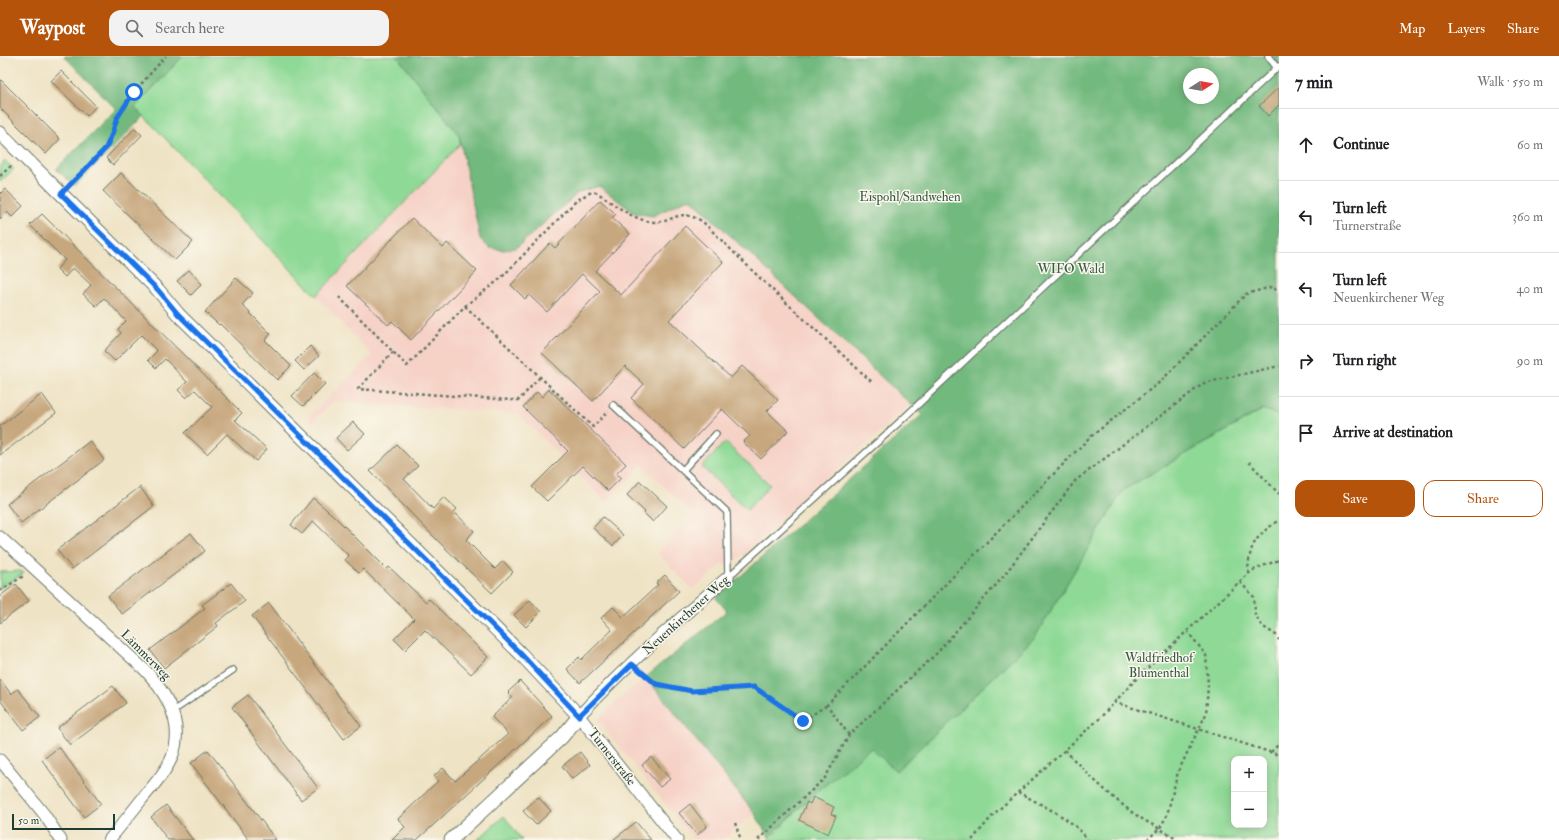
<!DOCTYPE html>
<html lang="en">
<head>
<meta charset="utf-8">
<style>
  :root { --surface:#fff; --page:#f2f2f2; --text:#202124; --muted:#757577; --line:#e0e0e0; --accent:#b45309 }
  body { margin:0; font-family:"IM FELL Double Pica",serif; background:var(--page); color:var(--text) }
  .controls { position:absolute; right:12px; bottom:12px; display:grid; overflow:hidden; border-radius:8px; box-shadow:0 2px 10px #0003 }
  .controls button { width:36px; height:36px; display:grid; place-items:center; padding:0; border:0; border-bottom:1px solid var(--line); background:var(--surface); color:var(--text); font:20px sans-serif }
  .compass { position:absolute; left:1183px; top:12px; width:36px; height:36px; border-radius:50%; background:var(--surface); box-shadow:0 2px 10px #0003; rotate:79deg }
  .scale { position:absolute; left:12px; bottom:10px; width:103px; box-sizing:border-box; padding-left:4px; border:2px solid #1f3d34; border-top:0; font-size:11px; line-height:14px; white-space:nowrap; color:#1f3d34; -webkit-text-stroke:3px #fbf7ec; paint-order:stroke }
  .stop { position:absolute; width:12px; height:12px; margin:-9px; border:3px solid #1a73e8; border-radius:50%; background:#fff }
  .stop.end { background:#1a73e8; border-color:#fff; box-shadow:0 1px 4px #0008 }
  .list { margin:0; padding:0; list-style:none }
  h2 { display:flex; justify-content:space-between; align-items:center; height:52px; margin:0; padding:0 16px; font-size:17px }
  h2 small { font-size:13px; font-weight:400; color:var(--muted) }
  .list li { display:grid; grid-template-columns:26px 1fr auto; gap:12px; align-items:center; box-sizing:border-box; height:72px; padding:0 16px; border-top:1px solid var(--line) }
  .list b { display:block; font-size:15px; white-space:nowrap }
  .list p { margin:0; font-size:13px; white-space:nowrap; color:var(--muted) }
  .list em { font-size:13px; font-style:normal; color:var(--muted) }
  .actions { display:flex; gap:8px; padding:12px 16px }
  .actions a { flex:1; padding:9px 0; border:1px solid var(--accent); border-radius:12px; text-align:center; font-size:14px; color:var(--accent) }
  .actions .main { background:var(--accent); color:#fff }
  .icon { flex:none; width:22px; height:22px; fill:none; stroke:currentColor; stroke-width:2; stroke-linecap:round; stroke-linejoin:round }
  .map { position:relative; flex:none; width:1279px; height:784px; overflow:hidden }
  header { display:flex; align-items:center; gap:24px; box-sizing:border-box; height:56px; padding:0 20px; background:var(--accent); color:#fff }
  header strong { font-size:19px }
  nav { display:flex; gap:22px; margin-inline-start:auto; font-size:14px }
  .search { width:280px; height:36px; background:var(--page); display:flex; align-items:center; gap:10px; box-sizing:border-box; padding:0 14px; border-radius:12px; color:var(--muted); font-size:15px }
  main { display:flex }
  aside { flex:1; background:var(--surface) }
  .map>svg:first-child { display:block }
</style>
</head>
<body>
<header>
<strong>Waypost</strong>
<div class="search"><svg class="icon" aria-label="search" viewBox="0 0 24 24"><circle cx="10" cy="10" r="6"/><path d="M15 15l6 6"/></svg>Search here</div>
<nav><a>Map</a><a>Layers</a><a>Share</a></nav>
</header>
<main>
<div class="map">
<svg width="1279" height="784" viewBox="0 0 1279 784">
  <rect width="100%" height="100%" fill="#fbf7ec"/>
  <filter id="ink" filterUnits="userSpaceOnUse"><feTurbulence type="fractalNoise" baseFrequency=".025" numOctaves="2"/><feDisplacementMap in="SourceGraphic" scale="8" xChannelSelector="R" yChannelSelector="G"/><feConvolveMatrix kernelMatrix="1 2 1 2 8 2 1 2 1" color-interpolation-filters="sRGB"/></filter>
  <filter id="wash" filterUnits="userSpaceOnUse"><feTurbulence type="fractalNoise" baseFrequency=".012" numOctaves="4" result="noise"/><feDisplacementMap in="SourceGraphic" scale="16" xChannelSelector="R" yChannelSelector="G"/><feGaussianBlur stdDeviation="0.9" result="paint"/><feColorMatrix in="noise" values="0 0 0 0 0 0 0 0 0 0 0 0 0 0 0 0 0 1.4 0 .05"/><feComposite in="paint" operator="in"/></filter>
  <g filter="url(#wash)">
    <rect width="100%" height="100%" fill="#efe3c5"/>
    <g fill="#f6d1c6">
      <path d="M460,88l20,95 110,-52 9,-1 35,27 19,3 37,-18 220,207 -178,160 -10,-1 -29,26 -36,-37 36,-38 -51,-50 -36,37 -88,-88 -184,-13 -22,21 -4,-5 64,-62 -56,-59z"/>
      <path d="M646,621l109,137 -33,26h-28l-96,-120 17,-18z"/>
    </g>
    <g fill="#8ed995" stroke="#568b64" fill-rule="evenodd">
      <path d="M183,0h214l62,79 1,9 -144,152 -181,-189z"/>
      <path d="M5,105l9,8 -14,13v-16z"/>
      <path d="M1264,353l15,7v424h-511l46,-46 57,-47 25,24 139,-134 88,-147zM1234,703h30v66h-30z"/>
      <path d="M725,386l45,43 -23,25 -45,-43z"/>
      <path d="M21,515l3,2 -24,15v-16z"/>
      <path d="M504,760l18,24h-45z"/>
    </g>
    <g fill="#72b97e" stroke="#487b59" fill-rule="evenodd">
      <path d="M64,0h119l-48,51 9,9 -69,70 -19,-17 60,-60z"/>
      <path d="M397,0h882v360l-16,-7 -140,81 -88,147 -139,134 -25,-23 -57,46 -45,43 -14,-23 -109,-137 81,-66 -11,-13 206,-183 -232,-217 -37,18 -19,-3 -35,-27 -20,6 -63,56 -12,2 -15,-2 -9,-9 -21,-104zM1189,18h24v24h-24z"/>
    </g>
    <g id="blocks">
      <g fill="#c7a77e">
        <path d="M61,15l35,35 -9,10 -36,-35z"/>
        <path d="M0,23l60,60 -14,15 -46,-46z"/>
        <path d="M1279,31v18l-11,11 -9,-10z"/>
        <path d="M135,72l7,7 -29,30 -7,-7z"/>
        <path d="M121,117l72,69 -18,18 -72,-69z"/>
        <path d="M5,133l18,17 -11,11 -5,-5 -7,7v-25z"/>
        <path d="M600,144l16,14 -4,4 18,16 -35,37 26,24 64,-69 38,36 -54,58 62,58 11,-12 36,34 -11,11 21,20 -27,28 -18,-17 7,-6 -28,-27 -38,40 -53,-51 13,-14 -19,-18 -32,35 -51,-48 58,-62 -18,-17 -35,38 -18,-17 -4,4 -14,-14 39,-42 5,5z"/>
        <path d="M42,158l200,199 -7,7 32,29 -11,12 -29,-27 -20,20 -22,-21 27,-26 -17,-17 -9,8 -8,-8 9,-8 -22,-23 -9,9 -8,-8 9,-9 -16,-16 -26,26 -11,-10 17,-18 -3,-4 8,-8 -22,-23 -8,8 -13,-12 8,-9 -18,-17 -8,9 -8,-8 8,-9 -35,-35z"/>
        <path d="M412,162l31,30 4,-5 30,28 -66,69 -19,-19 -4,4 -41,-39z"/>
        <path d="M189,214l13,14 -11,11 -14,-14z"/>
        <path d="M236,222l17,15 -11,12 29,29 -6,6 26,26 -14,14 -57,-56 -1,1 -14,-13z"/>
        <path d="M310,290l9,10 -15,14 -9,-9z"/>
        <path d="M314,317l11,11 -22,22 -11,-10z"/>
        <path d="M549,333l77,75 -10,10 5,4 -13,13 -25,-25 -36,35 -15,-14 36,-36 -45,-44 14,-15 5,5z"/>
        <path d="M42,338l14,19 -56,42v-29z"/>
        <path d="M353,366l12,12 -18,16 -11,-12z"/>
        <path d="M90,385l14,19 -83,63 -14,-19z"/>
        <path d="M397,389l21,21 -14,13 29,30 11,-12 13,12 -3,3 20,19 -8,9 29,29 8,-8 10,11 -21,21 -52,-50 -70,-72z"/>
        <path d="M640,425l27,25 -14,16 -9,-9 1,-1 -18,-17z"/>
        <path d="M140,431l14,19 -82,63 -15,-19z"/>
        <path d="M313,442l22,19 52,52 2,-2 37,35 3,-3 59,58 -17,17 -46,-44 -20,20 -11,-11 20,-20 -51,-50 -4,4 -14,-13 4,-4 -36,-35 -11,13 -11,-9z"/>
        <path d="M603,461l20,18 -10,11 -20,-18z"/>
        <path d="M191,477l14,18 -83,63 -14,-18z"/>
        <path d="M665,519l14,16 -99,92 -13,-14 12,-12 2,3 31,-30 -11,-12 12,-11 10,10 35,-32 -2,-2z"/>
        <path d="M231,527l14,18 -29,22 2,3 -54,42 -14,-18 55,-42 -3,-3z"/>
        <path d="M16,528l13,17 -29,22v-27z"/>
        <path d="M530,544l11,12 -15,15 -12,-12z"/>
        <path d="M269,547l92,123 -17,13 -92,-123z"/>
        <path d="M0,623l11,15 7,-5 22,28 -17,13 -23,-30z"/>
        <path d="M520,625l32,35 -135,124h-25l13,-13 -7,-8 40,-38 -4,-5 9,-8 12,13 53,-47 -16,-17 21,-20 -5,-5z"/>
        <path d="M113,630l13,17 -56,42 -13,-17z"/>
        <path d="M248,639l70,93 -17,12 -69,-93z"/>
        <path d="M59,691l42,57 -17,13 -42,-57z"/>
        <path d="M208,694l68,90h-27l-58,-77z"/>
        <path d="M580,696l10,13 -18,14 -10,-13z"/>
        <path d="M651,701l19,22 -10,8 -18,-22z"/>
        <path d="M538,741l13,14 -15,14 -13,-14z"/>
        <path d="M813,741l21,10 -3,7 5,2 -8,18 -29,-14 8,-18 3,2z"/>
        <path d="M690,748l17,22 -10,9 -18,-22z"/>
        <path d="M166,749l27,35h-25l-17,-23z"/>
        <path d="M636,766l15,18h-38z"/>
      </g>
    </g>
  </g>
  <g filter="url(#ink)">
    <use href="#blocks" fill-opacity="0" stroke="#687767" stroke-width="1"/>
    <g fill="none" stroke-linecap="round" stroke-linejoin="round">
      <g stroke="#687767" stroke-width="8">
        <g id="service">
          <path d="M1268,0l9,12"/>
          <path d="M613,349l114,107 1,65"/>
          <path d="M683,414l33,-36"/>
          <path d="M728,521l164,-148 387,-363"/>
          <path d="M173,655l60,-41"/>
        </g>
      </g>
      <g stroke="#687767" stroke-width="13">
        <g id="minor">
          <path d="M0,481l146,134c21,23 39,53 26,86 -6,15 -20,30 -30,42 -11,14 -22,28 -33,41"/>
          <path d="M0,704l44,54 17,26"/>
          <path d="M677,784l-98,-124c46,-50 98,-95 149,-139"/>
        </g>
      </g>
      <g stroke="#687767" stroke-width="15">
        <path id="tertiary" d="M0,77l158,157 20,24 343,340 58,62 -17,21 -111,103"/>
      </g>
      <g stroke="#687767" stroke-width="2.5" stroke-dasharray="3 3" stroke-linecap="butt">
        <path d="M0,120l13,-12"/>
        <path d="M69,129l36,-37 7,-14 5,-16 17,-26 32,-36"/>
        <path d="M339,241l68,69 58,-60 35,-27 76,-78 13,-8 7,-1c19,12 35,28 58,30 22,1 21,-15 48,-1l62,61 109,101"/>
        <path d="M465,250l128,121 15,-16"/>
        <path d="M393,296l-35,37 152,11h9l21,-23"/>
        <path d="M1249,406l30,32"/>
        <path d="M1248,518l7,-5 24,-9"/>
        <path d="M1240,526l14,15 1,17 7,12 14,9 3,5"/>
        <path d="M0,535l25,-16"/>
        <path d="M640,615l16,13 36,7 62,-4 49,34 24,-16"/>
        <path d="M1114,646l165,53"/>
        <path d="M849,679l-22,-30 262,-267 72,-57 85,-87 25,-7 8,4"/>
        <path d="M1065,694c21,23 43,44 68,63 14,10 30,16 44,27"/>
        <path d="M1271,696l8,-8"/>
        <path d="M1018,736c19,11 60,29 69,48"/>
        <path d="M735,767l6,17"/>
        <path d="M758,784l67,-62 24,-43 88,-82 65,-75 73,-97 129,-98 75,-17"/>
        <path d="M972,784l22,-26 105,-95 38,-41 111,-104c1,-30 7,-37 31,-54"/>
        <path d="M1147,784l13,-12 7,-13 11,-43 28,-58 2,-29 -2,-30 -18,-23"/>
      </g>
      <use href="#service" stroke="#fff" stroke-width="5.5"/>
      <use href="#minor" stroke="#fff" stroke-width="11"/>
      <use href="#tertiary" stroke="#fff" stroke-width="13"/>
    </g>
  </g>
  <g fill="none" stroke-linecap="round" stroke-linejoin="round" filter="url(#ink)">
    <path stroke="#1a73e8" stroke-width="5" d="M134,36l-17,26 -5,16 -6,14 -45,46 97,96 20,24 343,340 58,62 53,-52 24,20 36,7 62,-4 49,34"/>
  </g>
  <g text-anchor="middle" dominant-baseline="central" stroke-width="3" stroke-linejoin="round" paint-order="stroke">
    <g font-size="13" fill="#355c47" stroke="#fbf7ec">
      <text x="910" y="141">Eispohl/Sandwehen</text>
      <text x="1071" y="213">WIFO Wald</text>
      <text x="1159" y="602">Waldfriedhof<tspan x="1159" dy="15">Blumenthal</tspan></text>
    </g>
    <g font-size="13" fill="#1f3d34" stroke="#fbf7ec">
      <text transform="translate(686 559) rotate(-42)">Neuenkirchener Weg</text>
      <text transform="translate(146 599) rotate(45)">Lämmerweg</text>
      <text transform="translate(612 701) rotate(52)">Turnerstraße</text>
    </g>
  </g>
</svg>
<div class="controls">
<button>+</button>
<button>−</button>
</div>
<svg class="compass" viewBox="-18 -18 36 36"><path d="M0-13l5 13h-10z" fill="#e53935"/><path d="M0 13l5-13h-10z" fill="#757577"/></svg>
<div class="scale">50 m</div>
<div class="stop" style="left:134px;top:36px"></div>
<div class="stop end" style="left:803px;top:665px"></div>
</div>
<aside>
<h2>7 min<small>Walk · 550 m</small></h2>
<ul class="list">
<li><svg class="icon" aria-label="ahead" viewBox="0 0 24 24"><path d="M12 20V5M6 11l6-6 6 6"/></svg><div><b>Continue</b></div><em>60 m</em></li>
<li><svg class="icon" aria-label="left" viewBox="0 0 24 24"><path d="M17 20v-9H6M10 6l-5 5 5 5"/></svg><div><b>Turn left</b><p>Turnerstraße</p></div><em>360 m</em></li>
<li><svg class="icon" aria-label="left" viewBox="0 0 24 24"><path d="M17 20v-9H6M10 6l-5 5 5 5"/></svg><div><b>Turn left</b><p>Neuenkirchener Weg</p></div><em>40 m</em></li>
<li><svg class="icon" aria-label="right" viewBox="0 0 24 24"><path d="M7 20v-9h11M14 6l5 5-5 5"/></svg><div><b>Turn right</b></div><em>90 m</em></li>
<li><svg class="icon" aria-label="arrive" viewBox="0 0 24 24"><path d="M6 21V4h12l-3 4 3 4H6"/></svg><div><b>Arrive at destination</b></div></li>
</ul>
<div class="actions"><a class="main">Save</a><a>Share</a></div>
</aside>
</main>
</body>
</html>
